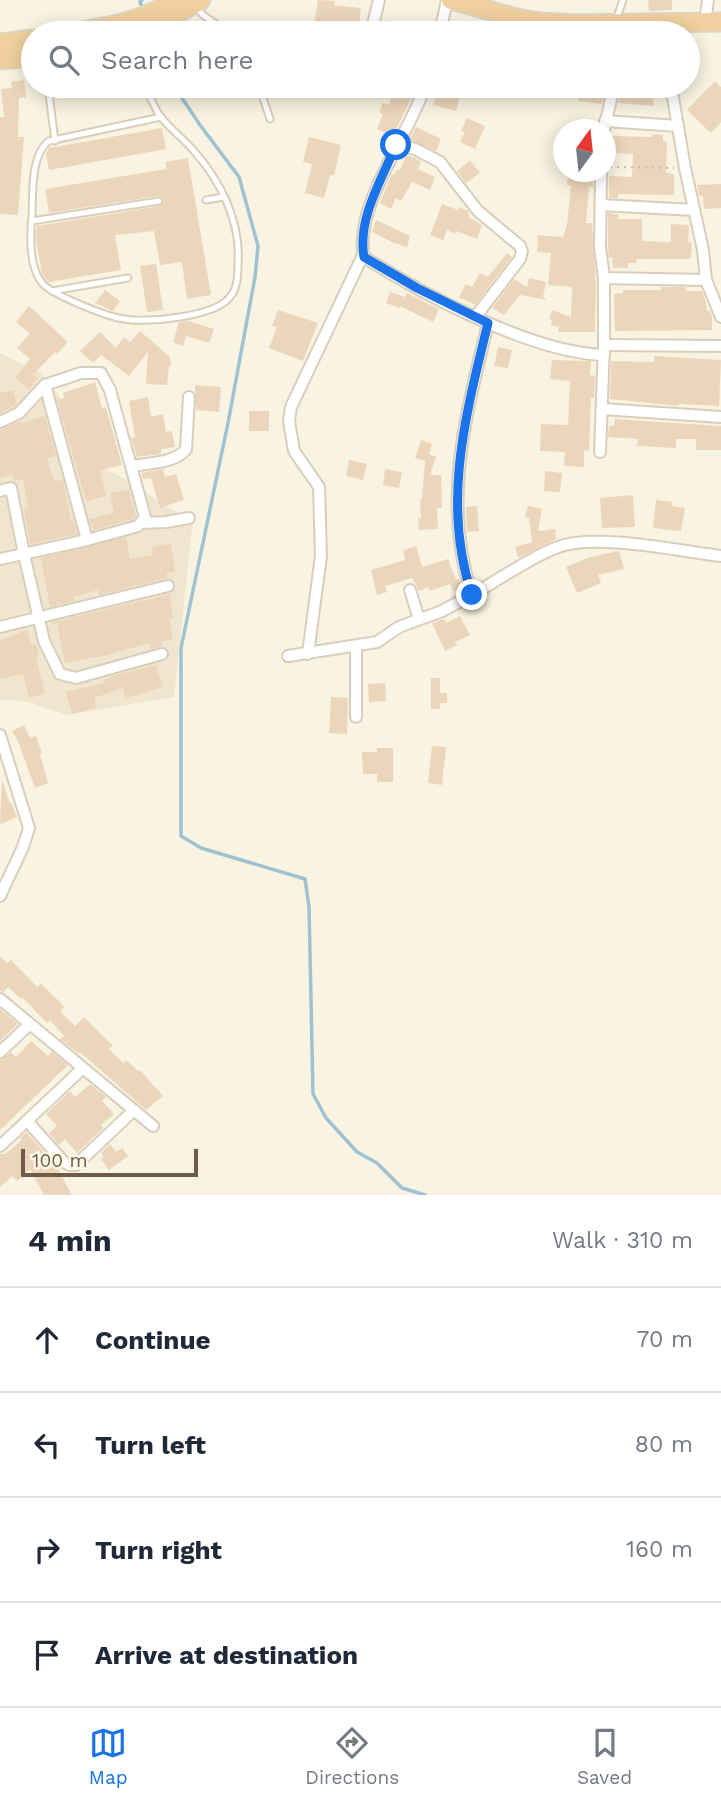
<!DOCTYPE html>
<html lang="en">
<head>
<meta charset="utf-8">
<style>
  :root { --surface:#fff; --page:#f2f2f3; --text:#1f2937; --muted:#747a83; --line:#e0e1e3; --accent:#1a73e8 }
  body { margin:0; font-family:"Work Sans",sans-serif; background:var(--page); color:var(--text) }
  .compass { position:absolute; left:553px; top:119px; width:63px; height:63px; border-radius:50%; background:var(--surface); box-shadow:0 4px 18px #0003; rotate:15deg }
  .scale { position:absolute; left:21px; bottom:18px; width:177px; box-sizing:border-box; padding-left:7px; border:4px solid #6e5c4a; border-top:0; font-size:19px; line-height:24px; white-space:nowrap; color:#6e5c4a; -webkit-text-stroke:5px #fdf7e6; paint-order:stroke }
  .stop { position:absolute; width:21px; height:21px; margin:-16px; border:5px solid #1a73e8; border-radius:50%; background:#fff }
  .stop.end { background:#1a73e8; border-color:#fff; box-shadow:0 2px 7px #0008 }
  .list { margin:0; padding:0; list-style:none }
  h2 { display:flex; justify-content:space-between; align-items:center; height:91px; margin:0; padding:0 28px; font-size:30px }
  h2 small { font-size:23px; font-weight:400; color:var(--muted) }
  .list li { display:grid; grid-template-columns:46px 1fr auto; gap:21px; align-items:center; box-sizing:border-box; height:105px; padding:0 28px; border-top:2px solid var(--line) }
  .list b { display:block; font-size:26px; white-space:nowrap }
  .list em { font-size:23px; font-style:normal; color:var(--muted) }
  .icon { flex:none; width:38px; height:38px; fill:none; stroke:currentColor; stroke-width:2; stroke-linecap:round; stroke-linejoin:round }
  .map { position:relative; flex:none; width:721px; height:1195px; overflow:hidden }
  .search { position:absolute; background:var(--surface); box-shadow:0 4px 18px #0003; left:21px; right:21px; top:21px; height:77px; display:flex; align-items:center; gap:18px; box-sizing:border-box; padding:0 24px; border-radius:38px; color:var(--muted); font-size:26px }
  .sheet { height:511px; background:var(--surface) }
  nav { display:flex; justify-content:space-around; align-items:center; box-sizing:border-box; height:98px; border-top:2px solid var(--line); background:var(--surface); font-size:19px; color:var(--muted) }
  nav a { display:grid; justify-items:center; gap:4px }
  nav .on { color:var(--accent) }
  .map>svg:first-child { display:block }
</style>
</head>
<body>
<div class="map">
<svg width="721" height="1195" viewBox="0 0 721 1195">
  <rect width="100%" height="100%" fill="#f9f3e1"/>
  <path fill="#f0e6d0" d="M0,353l41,20 59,74 7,23 30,15 27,21 29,13 -19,178 -107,18 -43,-14 -24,-1z"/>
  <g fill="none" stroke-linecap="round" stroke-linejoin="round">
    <g stroke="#9fc2d1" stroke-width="3.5">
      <path d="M142,0l-2,2 4,10"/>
      <path d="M174,86l26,39 39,52 19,69 -3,31 -27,146 -47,225v188l20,12 104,31 4,28 4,187 13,24 31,34 20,11 25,25 23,7"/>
    </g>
  </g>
  <g fill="#ecd6bb">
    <path d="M318,0l17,1 -1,4 27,3 -3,25h-45z"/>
    <path d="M648,0h24v10l-23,1z"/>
    <path d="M387,20l38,10 -1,3h-40z"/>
    <path d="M24,80l2,17 -7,1 -1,39h6l-6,78 -18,-1v-97h4l-3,-28 11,-1 -1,-6z"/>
    <path d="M715,81l6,6v35l-10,11 -24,-23z"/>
    <path d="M394,86h23l-24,50 -16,-7 6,-15 -3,-1 2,-10 7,2z"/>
    <path d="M433,86h18l11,3 -6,22 -23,-6 3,-9 -6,-1z"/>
    <path d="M579,86h27l-4,18 -24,-3z"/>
    <path d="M622,86h33l-2,20 -35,-3z"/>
    <path d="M467,118l18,8 -10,23 -15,-7 5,-10 -4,-1z"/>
    <path d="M416,127l25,12 -5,12 -27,-11z"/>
    <path d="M162,128l4,21 -117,21 -3,-16 3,-6z"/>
    <path d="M652,134l11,1v6h4l-1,32 8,1v21l-56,-1v4h-9v-22l23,1 1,-23 -21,-1v-17l40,1z"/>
    <path d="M309,137l32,8 -7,31 -4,-1 -6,23 -19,-5 7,-29 -9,-2z"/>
    <path d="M407,155l14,6 -3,8 17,8 -5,13 -18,-8 -11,19 -5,-3 -5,11 -11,-6 12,-29 2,1 3,-6 3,1z"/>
    <path d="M188,158l23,137 -24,4 -5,-37 -22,3 -6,-34 -39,4 6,35 -72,12 -3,-2 -4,-7 -6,-34 1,-13 123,-20 4,-5 -1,-4 -5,-1 -109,17 -4,-24 122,-20 -2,-7z"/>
    <path d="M470,160l10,13 -14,10 -9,-12z"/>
    <path d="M568,172h25v15h-4l-3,36h6l4,62 -1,47h-37l1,-5 -8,-2 1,-5 -3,-1 3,-9 19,7 1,-30 -24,-2 3,-32 -14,-1 1,-17 25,2 4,-12 4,-40h-4z"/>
    <path d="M721,184v24l-17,1 -1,-13h-4l-2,-11z"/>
    <path d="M442,204l16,6 1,-3 9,4 1,6 13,8 -5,14 -21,-8 -1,3 -8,-4 -4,10 -13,-5z"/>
    <path d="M608,213l10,1v5h24v22l29,1v-18l18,1 -1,17 4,1 -1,16h-54l-1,4h-8v5h-15l-1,-11h-3l-1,-10z"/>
    <path d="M376,220l34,16 -3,11 -13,-4 -22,-11z"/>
    <path d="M507,253l5,4 -37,48 -16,-8 7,-13 6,3 8,-14 8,4z"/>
    <path d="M156,264l7,46 -16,2 -7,-46z"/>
    <path d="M529,278l17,4 -3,15 4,3 -27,-5 -16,20 -12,-7 22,-29 13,8z"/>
    <path d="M661,287h25v4h16l4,11 1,9h3l2,5v14l-97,1 -1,-37 9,-1v-3h38z"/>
    <path d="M105,290l15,11 -7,10 -18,-8z"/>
    <path d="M390,292l15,5 2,-4 32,16 -6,13 -33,-16v2l-14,-5z"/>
    <path d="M29,306l39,36 -11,12 -2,-2 -22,23 5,3 -9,11 -14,-11 15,-19 -13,-11 13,-14 -14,-12z"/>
    <path d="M278,310l40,13 -15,38 -34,-13 8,-21 -5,-1z"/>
    <path d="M188,321l26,8 -5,14 -23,-7 -3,10 -10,-4 6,-20z"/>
    <path d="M140,331l30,26 1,9h-2l-2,19 -21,-1 2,-32 -19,24 -28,-21 -8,8 -13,-12 20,-19 16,16 8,-11 6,5z"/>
    <path d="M498,347l14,3 -4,18 -14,-2z"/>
    <path d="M654,356l67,4 -2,46 -41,-2v2l-68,-7 1,-38 43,1z"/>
    <path d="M552,360l39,1 -1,14 5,1 -1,22h-3l-2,53 -5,-1v17l-20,-1 1,-14 -25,-1 1,-27 27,1 2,-44 -20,-2z"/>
    <path d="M95,382l7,26 4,-1 16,58 -22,5 6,26 -20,5 -29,-101 7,-2 -1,-5z"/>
    <path d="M195,385l26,2 -2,25 -23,-2z"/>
    <path d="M13,390l4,14 -17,9v-20z"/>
    <path d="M148,397l3,20 12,-3 3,18 6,-1 3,16 -14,2v5l-24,3 -6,-19 4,-1 -6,-36z"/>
    <rect x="249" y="411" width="20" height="20"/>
    <path d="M45,416l11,40 -9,2 7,23 9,-1 8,41h3l3,13 -47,10 -6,-35 4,-1 -5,-29 -8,2 -3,-6 -12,3v-48l21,-9 1,2z"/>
    <path d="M615,419l106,7v24h-25v-11h-20v9l-39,-2 1,-7 -30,-2 1,-11h5z"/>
    <path d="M421,440l11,4 -3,10 7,3 -6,18h11l1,33h-5l1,21 -19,1 -1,-12h3l-1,-19h2l3,-38 -10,-3z"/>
    <path d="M349,460l18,4 -4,16 -17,-4z"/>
    <path d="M163,469l2,8 11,-3 8,26 -24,8 -9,-30 -8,1 -2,-6z"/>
    <path d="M385,469l17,3 -3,16 -16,-3z"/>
    <path d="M545,471l17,2 -2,19 -16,-1z"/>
    <path d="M129,490l7,26 -3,3 -40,11 -4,-11 25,-6 -4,-20z"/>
    <path d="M633,495l2,32 -33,1 -2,-30z"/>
    <path d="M656,500l16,2v4l13,2 -4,23 -28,-3z"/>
    <path d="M477,506l2,25 -12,1 -1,-25z"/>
    <path d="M528,506l14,3 -4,22 17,-2 1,10 -38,19 -3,-11 17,-5 -3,-24 -4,-1z"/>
    <path d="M126,537l4,22 23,-4 -1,-8 19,-3 4,28 -8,1v5l-68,17 -1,-5 -24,7v4l-24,6 -9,-49z"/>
    <path d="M416,546l6,21 26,-8 8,21 3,-1 3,9 -9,3 -3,-7 -20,7 -2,-4 -9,4 -7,-13 -27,8 2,6 -10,3 -6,-25 34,-10 -2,-10z"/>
    <path d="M619,551l5,18 -26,6 3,8 -24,10 -11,-26 24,-10z"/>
    <path d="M170,594l3,24 -4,1 4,20 -12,3 1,4 -11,3 -2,-5h-4l-37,11 -43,8 -8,-40 -4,1v-2z"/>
    <path d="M460,616l10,19 -15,7 2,3 -12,6 -13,-28 12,-4 2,4z"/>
    <path d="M27,630l4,15 5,-1 3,13 -3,1 9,36 -16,4 -6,-24 -23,5v-39z"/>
    <path d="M156,665l7,22 -37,11 -3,-10 -29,10 2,10 -24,6 -6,-22 38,-9 -1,-3 16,-6z"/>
    <path d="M431,678h9v15h7v10h-7v6h-9z"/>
    <path d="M385,683l1,18 -17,1 -1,-18z"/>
    <path d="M331,697l17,1 -1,36 -18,-1z"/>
    <path d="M24,725l6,13 6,-2 6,17 -2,1 8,29 -13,5 -17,-47 -6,-10z"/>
    <path d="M432,746l14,1 -4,38 -14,-2z"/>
    <path d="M377,748h16v34h-16v-8h-14l-1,-22h15z"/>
    <path d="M2,780l8,24 1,-1 6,14 -17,7z"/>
    <path d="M0,956l7,7 4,-3 26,27 4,-3 14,13 9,10 -4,4 15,15 9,-9 29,29 -4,3 14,14 3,-3 12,11 2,-1 23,26 -17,14 -66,-58 -1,2 -19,-15 4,-3 -14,-16 -3,3 -25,-26 -1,2 -13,-12 -5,5 -3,-1z"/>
    <path d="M0,1009l18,15 -18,17z"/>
    <path d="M31,1041l17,15 4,-4 16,13 -68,65v-70l11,-8 5,5z"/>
    <path d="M90,1084l16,13 -4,4 12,13 -13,11 2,3 -26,25 -12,-14 -6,6 -10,-12 8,-7 -11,-12 24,-23 5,6z"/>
    <path d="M26,1132l30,33 16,30h-28l-14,-26 -13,12 -5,-5 -12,11v-33h5l17,-14 -2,-2z"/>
    <path d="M110,1144l6,8 6,-4 6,8 -19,14 -8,-11 3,-2 -3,-4z"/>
  </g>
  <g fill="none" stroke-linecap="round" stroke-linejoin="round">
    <g stroke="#d9cebc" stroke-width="9">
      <g id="service">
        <path d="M196,7l7,8 26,18"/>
        <path d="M616,20l7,-20"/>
        <path d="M48,86l7,55"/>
        <path d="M141,86c10,8 12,21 20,31 9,12 23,22 33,34 26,29 47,71 44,111 0,12 0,26 -8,35 -15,20 -83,26 -106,22 -16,-2 -72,-24 -82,-36 -13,-16 -12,-47 -10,-67 1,-21 -2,-61 17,-75l112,-24"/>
        <path d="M259,86l11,33"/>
        <path d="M50,92l41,-6"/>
        <path d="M206,200l18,-3"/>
        <path d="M32,221l127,-20"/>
        <path d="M52,291l76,-13"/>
      </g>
    </g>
    <g stroke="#d9cebc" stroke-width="14">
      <g id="minor">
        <path d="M705,24l3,-24"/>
        <path d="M371,33l8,-33"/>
        <path d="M440,33l7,-33"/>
        <path d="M425,86c-15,48 -72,120 -61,171 60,38 169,96 240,98"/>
        <path d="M671,86l14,82 18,82 3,30 15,37"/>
        <path d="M605,121l73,5"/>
        <path d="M604,130l10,-44"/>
        <path d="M396,145l19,4 25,13 38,49 42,35 2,5 -2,8 -44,57"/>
        <path d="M601,172l-1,75 4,31 102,2"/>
        <path d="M601,205l93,5"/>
        <path d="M488,323c-22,93 -47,178 -16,272 26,-15 62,-40 89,-49 37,-12 119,5 160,10"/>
        <path d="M604,345l117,1"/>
        <path d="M45,385l42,155"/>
        <path d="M602,409l119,8"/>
        <path d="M0,422l19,-9 26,-28 36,-12h20l9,17 35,127 -7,9 -51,14 -87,19"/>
        <path d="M600,452l4,-107v-67"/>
        <path d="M133,466c16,-3 43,-3 53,-17l3,-52"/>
        <path d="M0,491l11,-3 13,66 20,87 16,33 16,4 86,-24"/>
        <path d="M141,523l25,-1 23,-4"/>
        <path d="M410,590l9,29"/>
        <path d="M0,627l168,-41"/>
        <path d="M356,646v71"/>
        <path d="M308,654l13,-98 -2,-69 -25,-36 -5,-30 2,-14 72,-152"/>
        <path d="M288,656l89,-14 22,-15 43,-16 30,-16"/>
        <path d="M0,735l29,93 -6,19 -23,49"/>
        <path d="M0,999l153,127"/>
        <path d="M0,1052l30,-28"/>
        <path d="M27,1121l37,41 6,3h6l58,-55"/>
        <path d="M0,1146l82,-77"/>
      </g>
    </g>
    <g stroke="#d9d5d0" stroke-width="21">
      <g id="trunk">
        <path d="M451,0l70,19 19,3 33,2 148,-2"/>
        <path d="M69,33c40,-6 73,-12 108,-33"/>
        <path d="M143,33l58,-33"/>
        <path d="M0,43l33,-4"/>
        <path d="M0,60l33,-3"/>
      </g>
    </g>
    <path stroke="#d0ba9f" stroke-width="2" stroke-dasharray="2 5" stroke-linecap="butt" d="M610,167l64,1"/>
    <use href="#service" stroke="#fff" stroke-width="5"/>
    <use href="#minor" stroke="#fff" stroke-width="10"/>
    <use href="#trunk" stroke="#f0d09e" stroke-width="18"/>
  </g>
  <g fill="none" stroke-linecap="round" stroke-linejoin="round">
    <path stroke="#1a73e8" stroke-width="9" d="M396,145c-14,34 -39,74 -32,112l53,31 71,35c-22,91 -47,180 -16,272"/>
  </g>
</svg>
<svg class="compass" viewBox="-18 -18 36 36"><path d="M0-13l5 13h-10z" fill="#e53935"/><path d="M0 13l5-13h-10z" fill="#747a83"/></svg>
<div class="scale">100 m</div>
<div class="stop" style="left:396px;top:145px"></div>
<div class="stop end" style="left:472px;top:595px"></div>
<div class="search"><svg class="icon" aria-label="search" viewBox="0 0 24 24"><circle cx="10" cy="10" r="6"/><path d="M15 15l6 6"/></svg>Search here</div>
</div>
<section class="sheet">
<h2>4 min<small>Walk · 310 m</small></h2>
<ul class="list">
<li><svg class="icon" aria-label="ahead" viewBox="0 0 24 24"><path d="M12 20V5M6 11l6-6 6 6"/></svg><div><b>Continue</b></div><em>70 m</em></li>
<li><svg class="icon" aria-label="left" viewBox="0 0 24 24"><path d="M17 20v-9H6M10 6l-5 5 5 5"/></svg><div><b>Turn left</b></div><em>80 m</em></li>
<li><svg class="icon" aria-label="right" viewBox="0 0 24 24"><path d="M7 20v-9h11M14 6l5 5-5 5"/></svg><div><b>Turn right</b></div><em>160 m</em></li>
<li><svg class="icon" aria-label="arrive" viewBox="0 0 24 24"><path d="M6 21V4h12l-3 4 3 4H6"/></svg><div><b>Arrive at destination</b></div></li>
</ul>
</section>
<nav>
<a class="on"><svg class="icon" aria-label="map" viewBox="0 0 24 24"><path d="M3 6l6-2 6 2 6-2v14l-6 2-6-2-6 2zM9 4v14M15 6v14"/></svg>Map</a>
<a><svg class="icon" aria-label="directions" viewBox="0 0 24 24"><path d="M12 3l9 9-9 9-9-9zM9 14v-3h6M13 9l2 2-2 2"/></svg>Directions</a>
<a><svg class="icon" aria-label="saved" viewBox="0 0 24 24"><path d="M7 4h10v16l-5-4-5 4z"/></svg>Saved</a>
</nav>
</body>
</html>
